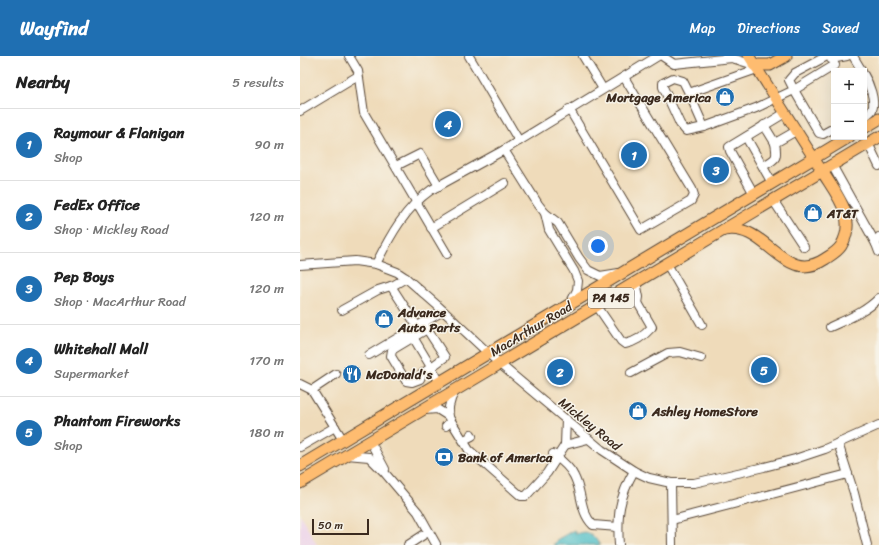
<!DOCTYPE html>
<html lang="en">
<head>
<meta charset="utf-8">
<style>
  :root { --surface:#fff; --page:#f2f2f2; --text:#222; --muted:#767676; --line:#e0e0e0; --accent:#1f6fb2 }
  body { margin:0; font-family:Sriracha,sans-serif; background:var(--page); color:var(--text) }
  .controls { position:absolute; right:12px; top:12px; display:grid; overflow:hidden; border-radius:0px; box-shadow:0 4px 16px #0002 }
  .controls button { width:36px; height:36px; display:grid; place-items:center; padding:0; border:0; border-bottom:1px solid var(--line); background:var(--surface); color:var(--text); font:20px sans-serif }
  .scale { position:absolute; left:12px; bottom:10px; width:57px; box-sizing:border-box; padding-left:4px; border:2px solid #3b2a1e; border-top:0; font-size:11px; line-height:14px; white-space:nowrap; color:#3b2a1e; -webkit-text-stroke:3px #f7f3e8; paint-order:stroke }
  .you { position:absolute; left:298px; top:190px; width:14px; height:14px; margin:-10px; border:3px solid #fff; border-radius:50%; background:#1a73e8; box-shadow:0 0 0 6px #1a73e833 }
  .badge { display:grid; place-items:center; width:26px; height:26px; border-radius:50%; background:var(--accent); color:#fff; font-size:13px; font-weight:700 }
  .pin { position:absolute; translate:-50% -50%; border:2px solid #fff; box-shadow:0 1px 4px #0006 }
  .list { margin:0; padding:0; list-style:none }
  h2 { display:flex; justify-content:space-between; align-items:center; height:52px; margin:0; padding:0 16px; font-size:17px }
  h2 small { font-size:13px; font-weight:400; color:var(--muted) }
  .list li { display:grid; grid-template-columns:26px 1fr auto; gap:12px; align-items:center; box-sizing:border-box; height:72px; padding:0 16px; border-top:1px solid var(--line) }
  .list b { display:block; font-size:15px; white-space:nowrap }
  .list p { margin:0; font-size:13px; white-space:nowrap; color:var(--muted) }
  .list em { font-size:13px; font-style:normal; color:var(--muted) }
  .map { position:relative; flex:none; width:579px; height:489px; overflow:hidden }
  header { display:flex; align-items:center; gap:24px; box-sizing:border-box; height:56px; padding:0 20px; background:var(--accent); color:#fff }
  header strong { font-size:19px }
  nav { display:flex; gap:22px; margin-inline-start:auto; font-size:14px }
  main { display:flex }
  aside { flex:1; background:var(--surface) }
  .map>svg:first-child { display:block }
</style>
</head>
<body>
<header>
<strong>Wayfind</strong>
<nav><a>Map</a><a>Directions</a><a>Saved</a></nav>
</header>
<main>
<aside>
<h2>Nearby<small>5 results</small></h2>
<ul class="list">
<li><span class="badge">1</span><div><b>Raymour &amp; Flanigan</b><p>Shop</p></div><em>90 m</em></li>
<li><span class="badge">2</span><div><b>FedEx Office</b><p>Shop · Mickley Road</p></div><em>120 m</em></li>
<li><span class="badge">3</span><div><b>Pep Boys</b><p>Shop · MacArthur Road</p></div><em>120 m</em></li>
<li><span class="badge">4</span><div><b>Whitehall Mall</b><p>Supermarket</p></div><em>170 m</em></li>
<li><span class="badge">5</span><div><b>Phantom Fireworks</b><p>Shop</p></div><em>180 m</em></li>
</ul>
</aside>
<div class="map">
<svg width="579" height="489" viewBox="0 0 579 489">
  <rect width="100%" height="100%" fill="#f7f3e8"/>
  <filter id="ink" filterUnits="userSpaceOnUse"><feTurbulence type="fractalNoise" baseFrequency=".025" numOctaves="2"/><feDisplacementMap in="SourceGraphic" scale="8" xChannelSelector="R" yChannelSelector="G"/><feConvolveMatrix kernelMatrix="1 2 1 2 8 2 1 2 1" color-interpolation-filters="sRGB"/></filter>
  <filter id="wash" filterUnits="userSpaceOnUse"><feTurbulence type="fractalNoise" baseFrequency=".012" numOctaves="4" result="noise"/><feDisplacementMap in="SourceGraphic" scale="16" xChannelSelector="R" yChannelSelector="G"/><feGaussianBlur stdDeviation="0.9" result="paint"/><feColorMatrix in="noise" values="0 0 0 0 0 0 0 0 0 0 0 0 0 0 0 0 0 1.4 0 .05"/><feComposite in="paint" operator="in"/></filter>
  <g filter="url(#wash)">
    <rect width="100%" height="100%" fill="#efdbba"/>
    <path fill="#ecd1ea" d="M0,458l17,31h-17z"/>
    <path fill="#52c0c8" stroke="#467573" d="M274,474l2,4c13,-5 17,1 24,11h-47l5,-6z"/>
  </g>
  <g filter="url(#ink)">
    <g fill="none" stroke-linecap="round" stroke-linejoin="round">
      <g stroke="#564535" stroke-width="10">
        <g id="minor">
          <path d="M49,0l9,15 6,42 83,141"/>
          <path d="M169,0l50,85"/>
          <path d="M283,0l20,33"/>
          <path d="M362,0l12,8 58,-6 22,7"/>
          <path d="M553,0l9,15"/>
          <path d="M531,3l16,-3"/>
          <path d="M457,13l-68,24 15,34 52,-19 38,-18 -5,-10 6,-7 32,-17"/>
          <path d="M564,19c5,8 12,26 8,35 -2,3 -5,5 -8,7"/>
          <path d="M389,37l-6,-12 -10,-3 -10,5v4l17,37 6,7 18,-4"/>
          <path d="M269,53l72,121 50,-29 3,-6 -2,-6 -68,-112"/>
          <path d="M0,55l58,-35"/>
          <path d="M464,69l11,18"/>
          <path d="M534,72l-11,6 -4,-1 -25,-43 41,-25"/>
          <path d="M446,81l26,46"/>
          <path d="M568,87l11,23"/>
          <path d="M204,94l34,54 7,9 13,10 21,35 9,12 12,6 19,-3"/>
          <path d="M532,109l44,79"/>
          <path d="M96,110l24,-12 19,32"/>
          <path d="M463,110c13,-7 15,-7 12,-23l21,-12"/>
          <path d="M454,138l-24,-43 -1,-4 56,-34"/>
          <path d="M473,144l31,47"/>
          <path d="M245,157l4,17 25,41 4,10 -1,9 -7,14"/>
          <path d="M131,172l74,-45"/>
          <path d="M579,181l-3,7 3,8"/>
          <path d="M76,208c14,-28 29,-56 55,-74l73,-40 154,-94"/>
          <path d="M367,208l35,61"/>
          <path d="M0,209l55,-4 21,3 8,3 13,5 9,6 32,28 63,59 101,85 32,21 15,7 22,5h23l70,-16 31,-8 30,-10 54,-24"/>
          <path d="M336,226l3,15 -1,6"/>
          <path d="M91,230l26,40"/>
          <path d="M297,250l24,35 4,3c11,-2 19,-8 27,-17l-14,-24 -5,-1 -7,-13"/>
          <path d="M42,254l36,-20 16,-5 12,-7"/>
          <path d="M123,267l22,34 -23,17 -2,5 -8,3 -6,-1 -15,-25 1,-6 35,-21"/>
          <path d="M530,271c17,-8 36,-15 49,-29"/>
          <path d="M113,281l27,45"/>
          <path d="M69,299l74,-44"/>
          <path d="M331,317l37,-20 12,-1 21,6"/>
          <path d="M36,318l-24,16 31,50"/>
          <path d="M0,328l12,6"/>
          <path d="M125,354l12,-1 11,7 21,34 52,46h5l21,-23 18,-28 1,-26"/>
          <path d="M146,370l4,-4c-3,-11 -1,-21 5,-31"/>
          <path d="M164,384l8,-4 -1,-2"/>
          <path d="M70,385l15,28"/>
          <path d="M538,387l16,50 13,52"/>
          <path d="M265,389l23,-6"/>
          <path d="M0,391l35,-20"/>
          <path d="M253,398c8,6 17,13 21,22 9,17 5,35 19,49l25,2"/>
          <path d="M47,399l22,2 15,15 34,40 18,32"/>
          <path d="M371,427l1,62"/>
          <path d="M372,464l176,-46"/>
          <path d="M108,489l20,-13"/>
          <path d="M319,489c-2,-29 0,-48 15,-74"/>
        </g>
      </g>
      <g stroke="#564535" stroke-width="12">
        <path id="major" d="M449,0l73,115"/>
      </g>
      <g stroke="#564535" stroke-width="13">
        <g id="highway">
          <path d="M454,9h16l16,-9"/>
          <path d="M564,72l15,-9"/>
          <path d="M424,174c43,-9 59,57 101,29 6,-4 12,-7 16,-13 17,-28 -5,-52 -19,-75"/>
          <path d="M0,410l549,-329"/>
          <path d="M0,427l579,-346"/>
        </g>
      </g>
      <use href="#minor" stroke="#fff" stroke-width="8"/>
      <use href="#major" stroke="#febc70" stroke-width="10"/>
      <use href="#highway" stroke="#febc70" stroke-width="11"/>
    </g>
  </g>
  <defs>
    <g id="shop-disc" transform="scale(1)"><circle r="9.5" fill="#1f6fb2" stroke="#f7f3e8"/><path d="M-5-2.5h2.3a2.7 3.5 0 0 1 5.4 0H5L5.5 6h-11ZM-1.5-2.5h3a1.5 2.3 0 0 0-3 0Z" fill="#fff"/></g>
    <g id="restaurant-disc" transform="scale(1)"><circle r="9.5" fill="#1f6fb2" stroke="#f7f3e8"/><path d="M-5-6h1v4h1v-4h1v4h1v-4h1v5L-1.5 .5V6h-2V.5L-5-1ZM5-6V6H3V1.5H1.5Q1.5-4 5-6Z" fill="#fff"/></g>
    <g id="bank-disc" transform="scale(1)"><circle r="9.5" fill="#1f6fb2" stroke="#f7f3e8"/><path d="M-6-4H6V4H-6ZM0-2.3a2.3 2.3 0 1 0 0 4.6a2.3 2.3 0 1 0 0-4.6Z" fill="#fff"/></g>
  </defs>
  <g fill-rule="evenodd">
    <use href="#shop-disc" x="425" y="41"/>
    <use href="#shop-disc" x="513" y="157"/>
    <use href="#shop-disc" x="84" y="263"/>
    <use href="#restaurant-disc" x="52" y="318"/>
    <use href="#shop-disc" x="338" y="355"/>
    <use href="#bank-disc" x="144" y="401"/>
  </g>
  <g text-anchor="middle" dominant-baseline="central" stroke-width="3" stroke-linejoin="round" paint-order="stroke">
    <rect fill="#f7f3e8" stroke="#73665b" stroke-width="1" x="288" y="232" width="46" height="20" rx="3"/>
    <g font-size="12" font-weight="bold" fill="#3b2a1e">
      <text x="311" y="242">PA 145</text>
    </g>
    <g font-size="13" font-weight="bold" fill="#3b2a1e" stroke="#f7f3e8" text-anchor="start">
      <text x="411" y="41" text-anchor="end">Mortgage America</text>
      <text x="527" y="157">AT&amp;T</text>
      <text x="98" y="256">Advance<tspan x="98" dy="15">Auto Parts</tspan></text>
      <text x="66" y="318">McDonald's</text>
      <text x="352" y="355">Ashley HomeStore</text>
      <text x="158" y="401">Bank of America</text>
    </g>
    <g font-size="13" fill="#3b2a1e" stroke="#f7f3e8">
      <text transform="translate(231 273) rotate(-31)">MacArthur Road</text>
      <text transform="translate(290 368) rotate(39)">Mickley Road</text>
    </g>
  </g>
</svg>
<div class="controls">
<button>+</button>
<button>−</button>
</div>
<div class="scale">50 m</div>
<div class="you"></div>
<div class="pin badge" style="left:334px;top:99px">1</div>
<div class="pin badge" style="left:260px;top:316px">2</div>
<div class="pin badge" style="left:416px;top:114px">3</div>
<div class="pin badge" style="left:148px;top:68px">4</div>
<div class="pin badge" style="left:464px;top:314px">5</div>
</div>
</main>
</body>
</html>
